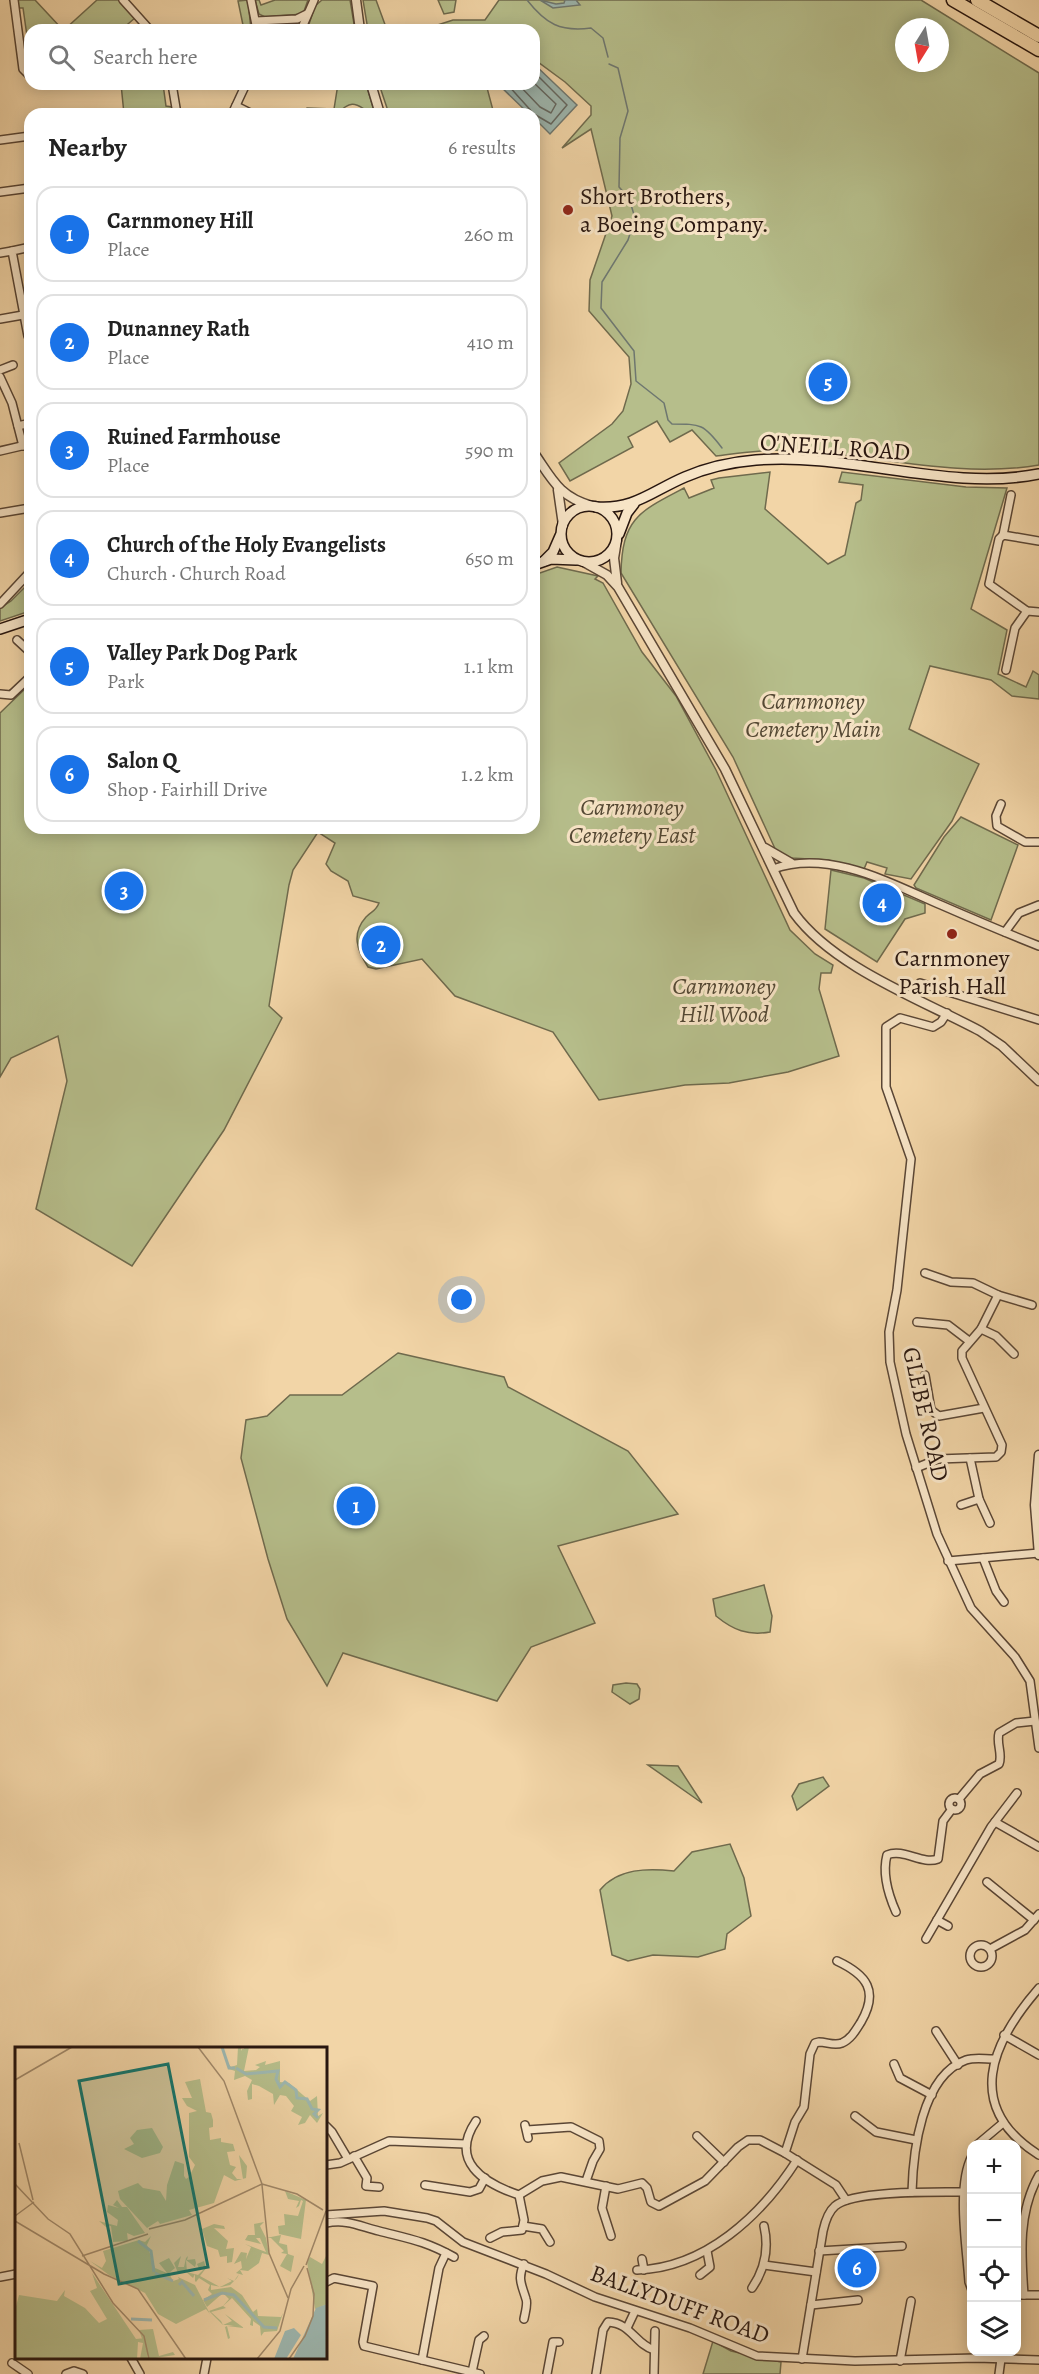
<!DOCTYPE html>
<html lang="en">
<head>
<meta charset="utf-8">
<style>
  :root { --surface:#fff; --page:#f2f2f2; --text:#222; --muted:#767676; --line:#e0e0e0; --accent:#1a73e8 }
  body { margin:0; font-family:Alegreya,serif; background:var(--page); color:var(--text) }
  .controls { position:absolute; right:18px; bottom:18px; display:grid; overflow:hidden; border-radius:12px; box-shadow:0 3px 15px #0003 }
  .controls button { width:54px; height:54px; display:grid; place-items:center; padding:0; border:0; border-bottom:2px solid var(--line); background:var(--surface); color:var(--text); font:30px sans-serif }
  .compass { position:absolute; left:895px; top:18px; width:54px; height:54px; border-radius:50%; background:var(--surface); box-shadow:0 3px 15px #0003; rotate:191deg }
  .you { position:absolute; left:462px; top:1300px; width:21px; height:21px; margin:-15px; border:4px solid #fff; border-radius:50%; background:#1a73e8; box-shadow:0 0 0 9px #1a73e833 }
  .badge { display:grid; place-items:center; width:39px; height:39px; border-radius:50%; background:var(--accent); color:#fff; font-size:20px; font-weight:700 }
  .pin { position:absolute; translate:-50% -50%; border:3px solid #fff; box-shadow:0 2px 6px #0006 }
  .list { margin:0; padding:0; list-style:none }
  h2 { display:flex; justify-content:space-between; align-items:center; height:78px; margin:0; padding:0 24px; font-size:26px }
  h2 small { font-size:20px; font-weight:400; color:var(--muted) }
  .list li { display:grid; grid-template-columns:39px 1fr auto; gap:18px; align-items:center; box-sizing:border-box; height:96px; margin:0 12px 12px; padding:0 12px; border:2px solid var(--line); border-radius:18px }
  .list b { display:block; font-size:22px; white-space:nowrap }
  .list p { margin:0; font-size:20px; white-space:nowrap; color:var(--muted) }
  .list em { font-size:20px; font-style:normal; color:var(--muted) }
  .icon { flex:none; width:33px; height:33px; fill:none; stroke:currentColor; stroke-width:2; stroke-linecap:round; stroke-linejoin:round }
  .map { position:relative; flex:none; width:1039px; height:2374px; overflow:hidden }
  .search { position:absolute; background:var(--surface); box-shadow:0 3px 15px #0003; left:24px; top:24px; width:516px; height:66px; display:flex; align-items:center; gap:15px; box-sizing:border-box; padding:0 21px; border-radius:18px; color:var(--muted); font-size:22px }
  .panel { position:absolute; background:var(--surface); box-shadow:0 3px 15px #0003; left:24px; top:108px; width:516px; height:726px; border-radius:18px }
  .map>svg:first-child { display:block }
</style>
</head>
<body>
<div class="map">
<svg width="1039" height="2374" viewBox="0 0 1039 2374">
  <rect width="100%" height="100%" fill="#f2d5a7"/>
  <filter id="stains"><feTurbulence type="fractalNoise" baseFrequency=".00333" numOctaves="4"/><feColorMatrix values="0 0 0 0 .2 0 0 0 0 .09 0 0 0 0 .02 0 0 0 .5 -.17"/></filter>
  <radialGradient id="worn" r=".72"><stop offset=".6" stop-color="#630" stop-opacity="0"/><stop offset="1" stop-color="#630" stop-opacity=".3"/></radialGradient>
  <g fill="#b6be8b" stroke="#6f6a4d" stroke-width="1.5" fill-rule="evenodd">
    <path d="M17,0h18l28,30h-33v42l-5,-14 5,-1 -7,-49h-5z"/>
    <path d="M97,0h24l15,17 -15,13h-57z"/>
    <path d="M248,0l3,30h-7l-6,-29z"/>
    <path d="M255,0h4l2,5 14,-5h33l-5,14 -38,3 -6,-3z"/>
    <path d="M322,0h28l5,30h-48l8,-24z"/>
    <path d="M363,0h13l11,30h-19z"/>
    <path d="M438,0h18l-2,12 -10,2z"/>
    <path d="M499,0h422l118,73v392c-84,14 -167,-11 -250,-15 -25,-1 -49,3 -73,6l-24,-26 -22,12 -13,-21 -29,16 5,10 -63,34 -11,-18 53,-39 11,-13 8,-27 -2,-27 -40,-46 1,-31 22,-64 -21,-87 -29,19 29,-33v-9l-26,-24 -31,-23v-29h-112l31,-10h32zM904,27h36v36h-36z"/>
    <path d="M302,22l-4,6 -31,1 -4,-3z"/>
    <path d="M121,84h42l3,22 6,1v4l-5,3 -4,-5 -39,5z"/>
    <path d="M338,84h28l9,30c-17,-5 -19,-19 -38,0h-32l2,-6 27,1z"/>
    <path d="M379,84h107l8,30h-105z"/>
    <path d="M770,472l-5,37 63,55 17,-9 11,-52 5,-3 2,-15 -24,-3 3,-10 124,15 41,1 -36,121 36,21 -9,44 28,13 7,-16 6,4v24l-27,-3 -21,-16 -61,-14 -21,63 70,35 -27,57 -41,58 -26,-5 2,-6 -20,-6 -3,7 -36,-9 -37,-2 -14,-5 -44,-96 -112,-184c1,-55 19,-62 63,-85l5,10 25,-10 -3,-8 8,-2z"/>
    <path d="M557,567l41,9 -3,3 8,4 39,69 34,44 40,74 74,160 25,24 18,11 -2,8h-10l-2,16 20,67 -51,16 -59,11 -44,2 -86,15 -46,-68 -98,-36 -33,-37 -46,10 -8,-2c-11,-17 -17,-33 -2,-50 6,-6 10,-6 13,-14l-26,-7 -5,-15 -17,-10 -5,-7 9,-21 -17,-11 -25,38 -4,15 -20,121 13,12 -58,112 -92,136 -96,-57 31,-128 -9,-45 -47,22 -11,19v-364l30,-29v144h504v-253z"/>
    <path d="M30,582v29l-30,10v-13l11,-7z"/>
    <path d="M961,817l57,28 -27,75 -75,-32 -2,-3 30,-48z"/>
    <path d="M831,870l33,8 61,26v9l-20,6 -28,43 -52,-33z"/>
    <path d="M398,1353l106,24 4,10 120,64 50,63 -120,32 37,77 -64,24 -34,54 -154,-48 -16,33 -40,-67 -19,-60 -27,-101 5,-38 21,-4 23,-21h52z"/>
    <path d="M764,1585l8,31 -2,16c-22,4 -37,-2 -54,-16l-3,-17z"/>
    <path d="M626,1683l11,1 3,5 -1,10 -9,5 -18,-12 1,-7z"/>
    <path d="M648,1765l30,1 24,37z"/>
    <path d="M823,1777l6,9 -32,24 -5,-14 7,-12z"/>
    <path d="M730,1844l14,34 7,38 -24,18 -2,15 -27,8 -45,-2 -25,6 -16,-6 -12,-65c18,-22 48,-22 74,-19l18,-19z"/>
    <path d="M713,2341l18,10 50,11 -1,12h-77z"/>
  </g>
  <g fill="#9db7b0" stroke="#6e7770" stroke-width="1.5">
    <path d="M540,0l16,4 8,-1 1,-3h11l4,5 -27,3z"/>
    <path d="M534,64l43,41 -27,29 -16,-16v-4h-5l-31,-30h36z"/>
  </g>
  <g fill="none" stroke-linecap="round" stroke-linejoin="round">
    <g stroke="#626660" stroke-width="1.5">
      <path d="M507,84l27,30 17,10 16,-19 -33,-33"/>
      <path d="M518,84l22,23 11,6 5,-9 -22,-21"/>
    </g>
    <g stroke="#6e7770" stroke-width="1.5">
      <path d="M527,0c19,24 33,32 64,28l12,10 5,19"/>
      <path d="M609,64l9,4 10,43 -8,27 -1,49 10,11 6,20 -7,22 -26,42 -1,26 33,43 2,30 28,22 4,17 4,4c29,0 32,0 50,24"/>
    </g>
    <g stroke="#5a4635" stroke-width="10">
      <g id="minor">
        <path d="M14,0l9,69 7,7"/>
        <path d="M123,0l27,30"/>
        <path d="M251,0l6,30"/>
        <path d="M256,21l41,-2 10,-5"/>
        <path d="M301,30l13,-30"/>
        <path d="M172,84l5,30"/>
        <path d="M236,106l16,8"/>
        <path d="M232,114l14,-30"/>
        <path d="M0,140l30,-4"/>
        <path d="M0,192l30,-4"/>
        <path d="M26,248l-14,3 16,85"/>
        <path d="M0,253l12,-2"/>
        <path d="M0,319l23,-4"/>
        <path d="M0,370l13,-5"/>
        <path d="M0,377l12,26 11,43"/>
        <path d="M18,426l12,-3"/>
        <path d="M0,451l30,-7"/>
        <path d="M0,513l30,-5"/>
        <path d="M1003,535l8,-40"/>
        <path d="M1039,541l-36,-6 -4,4 -10,45 38,27 12,1"/>
        <path d="M0,604l30,-32"/>
        <path d="M17,640l13,12"/>
        <path d="M1006,670l9,-42 12,-17"/>
        <path d="M0,694l11,1 19,-18"/>
        <path d="M1001,804l-5,12 1,10 28,16h14"/>
        <path d="M773,869c56,-20 117,14 168,36 32,14 65,28 98,41"/>
        <path d="M1005,932l14,-19 20,-8"/>
        <path d="M920,983l119,37"/>
        <path d="M947,1013l-6,9 -8,5 -33,-9 -14,9v60l25,72 -14,131 -8,42 1,30 16,72 31,100 34,74 44,49 15,24 9,67"/>
        <path d="M925,1273l26,9 22,1 25,12 34,10"/>
        <path d="M917,1322l31,3 21,16"/>
        <path d="M981,1329l15,7 18,18"/>
        <path d="M925,1375l6,35 8,6 45,-8"/>
        <path d="M970,1458l9,41 11,24"/>
        <path d="M916,1468l22,-9 58,-2 5,-5 1,-7 -40,-87v-7l19,-22 17,-34"/>
        <path d="M961,1505l18,-6"/>
        <path d="M983,1558l13,33 8,11"/>
        <path d="M948,1561l91,-8"/>
        <circle cx="955" cy="1804" r="6"/>
        <path d="M959,1799l21,-25 19,-10c4,-10 -3,-20 0,-31l17,-10 19,-2"/>
        <path d="M995,1822l44,25"/>
        <path d="M987,1882l47,38"/>
        <path d="M896,1912c-8,-18 -14,-38 -9,-57 17,-7 35,10 51,4l5,-38 9,-12"/>
        <path d="M937,1920l11,6"/>
        <path d="M926,1939l65,-112 26,-34"/>
        <circle cx="981" cy="1956" r="11"/>
        <path d="M990,1949l35,-19 14,-16"/>
        <path d="M837,1961c30,14 42,30 24,61 -5,8 -10,17 -19,21 -8,3 -15,-1 -23,-1l-4,1 -5,11 -6,53 -9,15 -10,31 51,32 10,15"/>
        <path d="M1039,1988c-48,55 -76,119 0,167"/>
        <path d="M936,2031l22,34"/>
        <path d="M1004,2035l35,20"/>
        <path d="M894,2064l6,14 32,17"/>
        <path d="M855,2116l21,16 40,8"/>
        <path d="M476,2121c-27,40 7,62 43,74l23,-14 19,-4 57,12 24,-6 5,5 4,14 8,4 46,-25 33,-34 10,-7h12l25,13"/>
        <path d="M525,2125l3,13"/>
        <path d="M326,2126l6,6 16,27"/>
        <path d="M527,2130l44,-3 28,14 1,8 -7,12 -7,20"/>
        <path d="M697,2136l27,26"/>
        <path d="M978,2144l25,-21"/>
        <path d="M354,2156l13,22 -1,8 13,1"/>
        <path d="M972,2156c-16,30 -5,93 -3,126l3,8"/>
        <path d="M326,2165l14,-2 49,-22 76,3"/>
        <path d="M425,2185l45,7 9,-3 6,-11"/>
        <path d="M606,2186l-4,22 9,28"/>
        <path d="M912,2192c1,-39 9,-116 54,-132 9,-3 18,-1 28,-1"/>
        <path d="M326,2215l58,-4 43,7 9,3 27,21 83,32 49,23 95,31 67,28 98,5 121,-3 63,2"/>
        <path d="M326,2223c21,-4 33,3 53,8 31,8 46,10 75,26"/>
        <path d="M523,2226l19,3 8,13"/>
        <path d="M490,2238l12,-6 20,-2 2,-10 -5,-25"/>
        <path d="M819,2251l83,-5"/>
        <path d="M642,2259l2,11"/>
        <path d="M524,2264c-7,15 -2,21 2,35 2,5 -1,14 -2,20"/>
        <path d="M764,2265l52,7"/>
        <path d="M637,2270c68,-2 124,-54 160,-110"/>
        <path d="M700,2275l10,-8 -3,-16"/>
        <path d="M0,2277l16,-3"/>
        <path d="M326,2282l8,-4 39,8 -10,56 1,4 116,28"/>
        <path d="M752,2288c13,-19 17,-40 12,-62"/>
        <path d="M1016,2295h23"/>
        <path d="M1024,2295c-3,-42 -6,-83 15,-120"/>
        <path d="M811,2305l47,-5"/>
        <path d="M627,2328l8,-17"/>
        <path d="M131,2358l9,16"/>
        <path d="M802,2359l21,-128c2,-9 5,-19 12,-25 18,-16 103,-14 129,-14"/>
        <path d="M422,2360l17,-92 7,-15"/>
        <path d="M900,2361l11,-60"/>
        <path d="M12,2363l16,11"/>
        <path d="M472,2372l7,-32 5,-4"/>
        <path d="M66,2374l8,-3 9,3"/>
        <path d="M204,2374l3,-16"/>
        <path d="M547,2374l6,-32h6"/>
        <path d="M596,2374l7,-44 5,-8c23,1 27,22 46,28"/>
        <path d="M654,2374l1,-43"/>
        <path d="M999,2374l2,-15"/>
      </g>
    </g>
    <g stroke="#5a4635" stroke-width="11">
      <g id="tertiary">
        <path d="M356,0l4,30"/>
        <path d="M371,84l9,30"/>
        <path d="M534,453c18,26 25,44 58,53"/>
        <path d="M558,490l5,35"/>
        <path d="M582,561l25,14 11,12 107,182 69,144c39,54 128,87 186,118l22,15 37,35"/>
        <path d="M617,583l-3,-25 3,-18"/>
        <path d="M765,848l26,15"/>
        <path d="M1039,1455l-4,50 4,50"/>
      </g>
    </g>
    <g stroke="#28160f" stroke-width="12">
      <g id="secondary">
        <circle cx="589" cy="534" r="28"/>
        <path d="M596,507c38,3 56,-16 89,-30 23,-10 47,-15 71,-17 92,-8 193,32 283,14"/>
        <path d="M619,534l8,-21 7,-9"/>
        <path d="M544,561l9,-9 7,-16"/>
        <path d="M534,565l17,-6 25,1"/>
        <path d="M0,629l30,-10"/>
      </g>
    </g>
    <g stroke="#28160f" stroke-width="15">
      <g id="motorway">
        <path d="M953,0l86,50"/>
        <path d="M977,0l62,36"/>
      </g>
    </g>
    <use href="#minor" stroke="#f7e4c6" stroke-width="7"/>
    <use href="#tertiary" stroke="#f7e4c6" stroke-width="8"/>
    <use href="#secondary" stroke="#f7e4c6" stroke-width="9"/>
    <use href="#motorway" stroke="#f2d5a7" stroke-width="12"/>
  </g>
  <g fill="#8f2418" stroke="#f7e4c6" stroke-width="2">
    <circle cx="568" cy="210" r="6"/>
    <circle cx="952" cy="934" r="6"/>
  </g>
  <g text-anchor="middle" dominant-baseline="central" stroke-width="6" stroke-linejoin="round" paint-order="stroke">
    <g font-size="24" fill="#28160f" stroke="#f7e4c6" text-anchor="start">
      <text x="580" y="196">Short Brothers,<tspan x="580" dy="28">a Boeing Company.</tspan></text>
      <text x="952" y="958" text-anchor="middle">Carnmoney<tspan x="952" dy="28">Parish Hall</tspan></text>
    </g>
    <g font-size="24" fill="#28160f" stroke="#f7e4c6">
      <text transform="translate(835 447) rotate(4)">O'NEILL ROAD</text>
      <text transform="translate(926 1414) rotate(77)">GLEBE ROAD</text>
      <text transform="translate(680 2304) rotate(20)">BALLYDUFF ROAD</text>
    </g>
    <g font-size="24" font-style="italic" fill="#534834" stroke="#f7e4c6">
      <text x="813" y="701">Carnmoney<tspan x="813" dy="28">Cemetery Main</tspan></text>
      <text x="632" y="807">Carnmoney<tspan x="632" dy="28">Cemetery East</tspan></text>
      <text x="724" y="986">Carnmoney<tspan x="724" dy="28">Hill Wood</tspan></text>
    </g>
  </g>
  <g transform="translate(15 2047)">
    <rect width="312" height="312" fill="#f2d5a7"/>
    <path d="M223,0h3v4l1,-2h2v2v-4h5l-5,24 12,-1 4,-3 -5,-2 11,-4 -1,4 15,-4v21l9,1 21,18 7,-5 1,20 5,-3 -6,10 -7,-8 -5,8 -7,2 4,-8 -11,-6 3,-5 -8,-10 -6,-1 -6,10 -1,-11 -14,-8 -7,-2v15l-4,1 -1,-9 5,-11 -7,-4 -11,4 1,-9 -6,-2 -2,-7 4,5 6,-2zM185,32l6,33 5,1 2,7v7l-4,1 1,12 11,-2v4l12,2 2,7 -8,1 3,13 6,2 -4,6 5,6h6l-4,-24 8,11 -1,12 -11,3 -11,-6 -10,28 -25,7 3,5 -32,9 -2,-3 -11,7 -27,-29 -2,-8 20,-8 5,5 17,3 6,10 1,-16 8,-24 9,3v12l2,3 3,-2 6,-12 -6,-8v-44l8,-2 -10,-5 -5,-8h10l-7,-16zM137,81l11,19 -3,6 -18,5 -18,-9 10,-5 -4,-6 7,-8zM270,144l21,9 -5,39 -22,-5 -1,-8 7,-1 -1,-11 14,2 5,-15 -2,-1 -2,6 -3,2 3,-7 -11,-2zM102,153l5,7h5l18,26 -11,3 -7,-3 1,8 -15,1 -2,-16 -5,1 -7,-6 18,5 1,-6 -11,-8 1,-7 11,3 -6,-3zM249,175l-4,4 6,12 15,-3 -2,8 8,2 1,9 6,2 -3,16 -11,-6 7,-12 -6,-1 3,-2 -13,-13h-5l3,17 -7,-2 -3,10 -11,8 -8,-1 3,5 -7,-2 6,-5 -1,-7 -7,3 7,-12 6,1 -1,6 5,-12 -6,-3 21,8 -6,-14h-4l5,6 -16,-4 3,-5h7l-1,-11zM199,177l10,2 1,3 -11,-1 14,13 -2,8 8,-1 -2,14 -5,1v-7l-7,1 -2,-7 -11,-4 -5,-17zM136,189l-4,9 8,23 12,5 -8,-10 10,-5 6,10 -6,5 4,8 6,-2 -4,-8 3,6 17,8 15,29 -4,-5 -30,15 -18,-10 -13,-21 -36,-18 -19,-14 12,7 4,-7 -3,-10 36,-11 6,2zM312,207v50l-12,5 -8,-47 3,-5 12,7zM166,209l-3,11h6l2,-9 2,-2 -1,4 8,-1 1,4 -1,4 -9,-7 1,12 11,3 7,-7 -3,-2 -2,5 -3,-7 7,-3 2,7 -6,8 20,11 12,-6 -5,-3 7,3 5,-7 -2,4 -7,7 -9,2 -10,-2v5l20,-3 11,8 11,17 4,-3 1,7 23,1 2,-4 -6,18 -13,1 -3,4 -1,-10 -7,-5v5l-3,-1 1,-6 -19,-21 -9,8 3,2 -15,4 10,9 2,4 9,-4 -7,-7 19,14 -17,-2 3,12 -2,1 -3,-12 2,-1 7,-1h-11l-14,-14 14,-5 6,-7 -6,-6 -16,14 -4,-7 9,-6 -4,-4 2,-5 -11,-7 -3,4 -1,-1v-7l-2,4 -8,-7 -7,2 -4,-10zM77,226l44,66 9,-1 3,21h-8l3,-16 -5,-1 -1,17h-122v-49l4,-15 38,6 8,-11 -1,6 21,12 14,15 8,-4 -17,-28 7,-3zM138,282l6,27 14,-4 2,3 -26,4 -10,-29z" fill="#b6be8b"/>
    <path d="M312,257v55h-34l23,-51zM279,281l7,7 -15,24h-12l11,-28z" fill="#9db7b0"/>
    <path fill="none" stroke="#9db7b0" stroke-width="3" d="M207,0l7,21h6M221,21l10,6 32,-3 -2,8 4,8 5,-5 11,8 1,8 10,1 5,10 6,1 -4,4 4,4M123,194l13,10 3,21M140,226l18,8M164,238l3,-3 12,14M189,253l18,-7 12,2 30,32 13,1M116,272l21,1"/>
    <path fill="none" stroke="#a1896a" stroke-width="1.5" d="M183,0l26,34 38,103M0,33l57,-33M4,96l14,57M0,137l33,35 22,15 43,69 31,33 5,23M247,137l35,10 26,16M247,138l7,68 19,45M0,169l19,-14M0,174l89,53 34,15 48,70M134,182l36,-9 77,-36M67,209l66,-22M291,218l20,-54M242,312l23,-28 11,-42 13,-23M274,312l16,-23 8,-20 1,-22 -7,-26"/>
    <path fill="#0f766e" fill-opacity="0.15" stroke="#0f766e" stroke-width="3" d="M153,17l40,203 -89,17 -40,-203z"/>
    <rect width="312" height="312" fill="none" stroke="#28160f" stroke-width="3"/>
  </g>
  <rect width="100%" height="100%" filter="url(#stains)"/>
  <rect width="100%" height="100%" fill="url(#worn)"/>
</svg>
<div class="controls">
<button>+</button>
<button>−</button>
<button><svg class="icon" aria-label="locate" viewBox="0 0 24 24"><circle cx="12" cy="12" r="6"/><path d="M12 2v4M12 18v4M2 12h4M18 12h4"/></svg></button>
<button><svg class="icon" aria-label="layers" viewBox="0 0 24 24"><path d="M12 4l9 5-9 5-9-5zM3 14l9 5 9-5"/></svg></button>
</div>
<svg class="compass" viewBox="-18 -18 36 36"><path d="M0-13l5 13h-10z" fill="#e53935"/><path d="M0 13l5-13h-10z" fill="#767676"/></svg>
<div class="you"></div>
<div class="pin badge" style="left:356px;top:1506px">1</div>
<div class="pin badge" style="left:381px;top:945px">2</div>
<div class="pin badge" style="left:124px;top:891px">3</div>
<div class="pin badge" style="left:882px;top:903px">4</div>
<div class="pin badge" style="left:828px;top:382px">5</div>
<div class="pin badge" style="left:857px;top:2268px">6</div>
<div class="search"><svg class="icon" aria-label="search" viewBox="0 0 24 24"><circle cx="10" cy="10" r="6"/><path d="M15 15l6 6"/></svg>Search here</div>
<section class="panel">
<h2>Nearby<small>6 results</small></h2>
<ul class="list">
<li><span class="badge">1</span><div><b>Carnmoney Hill</b><p>Place</p></div><em>260 m</em></li>
<li><span class="badge">2</span><div><b>Dunanney Rath</b><p>Place</p></div><em>410 m</em></li>
<li><span class="badge">3</span><div><b>Ruined Farmhouse</b><p>Place</p></div><em>590 m</em></li>
<li><span class="badge">4</span><div><b>Church of the Holy Evangelists</b><p>Church · Church Road</p></div><em>650 m</em></li>
<li><span class="badge">5</span><div><b>Valley Park Dog Park</b><p>Park</p></div><em>1.1 km</em></li>
<li><span class="badge">6</span><div><b>Salon Q</b><p>Shop · Fairhill Drive</p></div><em>1.2 km</em></li>
</ul>
</section>
</div>
</body>
</html>
